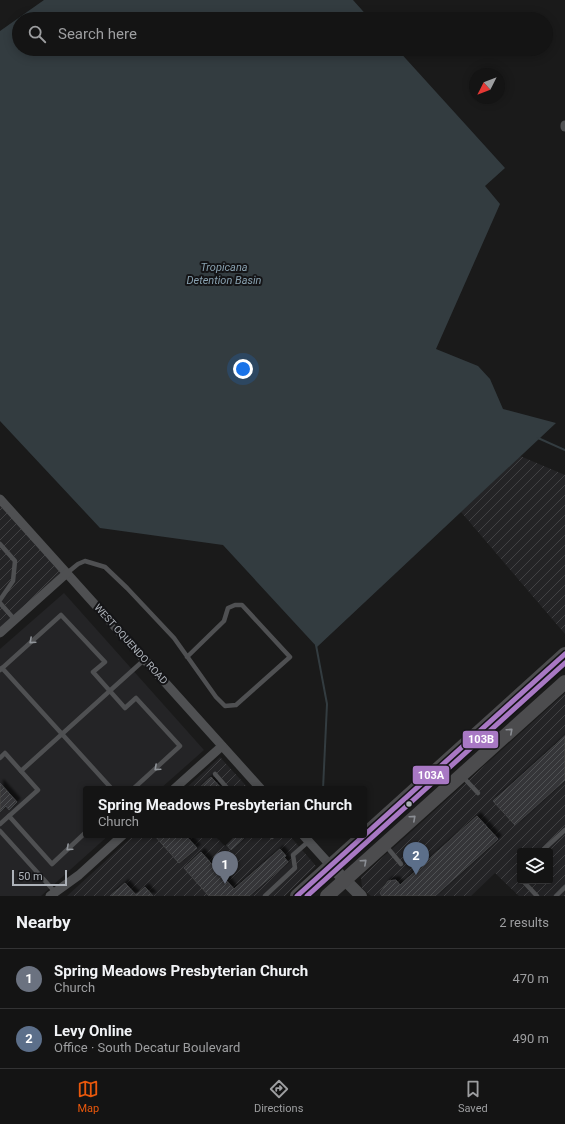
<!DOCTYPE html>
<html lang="en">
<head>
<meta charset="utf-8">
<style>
  :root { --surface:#141414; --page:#1d1d1d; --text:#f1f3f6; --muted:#9d9ea0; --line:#333334; --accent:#ea580c }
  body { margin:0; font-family:Roboto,sans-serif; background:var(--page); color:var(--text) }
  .controls { position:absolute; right:12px; bottom:12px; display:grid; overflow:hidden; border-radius:4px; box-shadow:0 2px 10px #0003 }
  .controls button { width:36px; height:36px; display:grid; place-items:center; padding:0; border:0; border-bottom:1px solid var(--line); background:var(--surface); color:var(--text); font:20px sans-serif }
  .compass { position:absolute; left:469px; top:68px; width:36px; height:36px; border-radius:50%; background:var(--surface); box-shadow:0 2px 10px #0003; rotate:228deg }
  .scale { position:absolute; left:12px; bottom:10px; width:55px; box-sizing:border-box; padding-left:4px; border:2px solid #adb2b9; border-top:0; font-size:11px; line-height:14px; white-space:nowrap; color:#adb2b9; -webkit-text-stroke:3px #141416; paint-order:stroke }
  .you { position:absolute; left:243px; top:369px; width:14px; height:14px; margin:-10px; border:3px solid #fff; border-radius:50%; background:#1a73e8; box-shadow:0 0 0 6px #1a73e833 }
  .badge { display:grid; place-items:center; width:26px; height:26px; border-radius:50%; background:var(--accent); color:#fff; font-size:13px; font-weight:700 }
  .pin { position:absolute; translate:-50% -33px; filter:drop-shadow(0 1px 2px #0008) }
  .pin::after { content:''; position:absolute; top:21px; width:14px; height:12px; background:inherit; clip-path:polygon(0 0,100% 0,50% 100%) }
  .popup { position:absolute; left:83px; top:786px; width:284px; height:52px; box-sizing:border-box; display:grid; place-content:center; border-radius:4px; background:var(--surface); filter:drop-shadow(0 1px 3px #0005); font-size:13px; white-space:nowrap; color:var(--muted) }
  .popup b { font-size:15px; color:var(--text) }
  .popup::after { content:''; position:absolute; left:50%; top:100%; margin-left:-8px; border:8px solid transparent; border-top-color:var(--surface) }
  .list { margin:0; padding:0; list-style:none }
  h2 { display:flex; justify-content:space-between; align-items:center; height:52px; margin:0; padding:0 16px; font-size:17px }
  h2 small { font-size:13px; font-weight:400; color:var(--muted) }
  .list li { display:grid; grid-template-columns:26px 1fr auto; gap:12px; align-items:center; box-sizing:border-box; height:60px; padding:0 16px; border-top:1px solid var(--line) }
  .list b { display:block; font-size:15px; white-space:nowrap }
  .list p { margin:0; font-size:13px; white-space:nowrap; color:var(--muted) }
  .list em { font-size:13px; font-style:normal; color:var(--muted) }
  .icon { flex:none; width:22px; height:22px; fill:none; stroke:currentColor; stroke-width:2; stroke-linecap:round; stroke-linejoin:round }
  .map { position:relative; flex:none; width:565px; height:896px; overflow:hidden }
  .search { position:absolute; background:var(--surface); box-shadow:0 2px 10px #0003; left:12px; right:12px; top:12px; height:44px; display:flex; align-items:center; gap:10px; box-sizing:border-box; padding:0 14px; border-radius:22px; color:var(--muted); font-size:15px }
  .sheet { height:172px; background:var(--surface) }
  nav { display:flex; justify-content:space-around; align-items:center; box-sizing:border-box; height:56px; border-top:1px solid var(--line); background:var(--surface); font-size:11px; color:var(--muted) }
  nav a { display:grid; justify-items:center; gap:2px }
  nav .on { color:var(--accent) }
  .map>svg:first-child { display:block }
</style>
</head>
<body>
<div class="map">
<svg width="565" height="896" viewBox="0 0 565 896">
  <defs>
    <pattern id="industrial-furrows" width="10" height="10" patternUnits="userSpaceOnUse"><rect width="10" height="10" fill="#242426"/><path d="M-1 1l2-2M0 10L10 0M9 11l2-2" fill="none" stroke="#414143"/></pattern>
    <pattern id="building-hatch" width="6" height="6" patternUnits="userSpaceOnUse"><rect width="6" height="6" fill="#363637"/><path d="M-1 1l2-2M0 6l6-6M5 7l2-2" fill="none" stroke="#505152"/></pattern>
    <filter id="shadow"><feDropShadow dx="3.5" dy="-3.5" stdDeviation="1" flood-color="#0009"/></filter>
  </defs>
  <rect width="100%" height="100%" fill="#1a1a1a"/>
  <path fill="#242426" d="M64,593l140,157 -44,39h-74v46h23l-68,61h-41v-247z"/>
  <g fill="url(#industrial-furrows)" fill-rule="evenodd">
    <path d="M520,456l45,19v159l-104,-122z"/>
    <path d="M0,499l67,74 -67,60z"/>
    <path d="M565,693v203h-46l-24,-23 -24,23h-100l-9,-8 -1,-11zM520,851h30v30h-30z"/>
    <path d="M220,757l29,32h-64z"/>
    <path d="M134,835h155l27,31 -31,30h-218z"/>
  </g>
  <path fill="#333c40" d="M44,0h309l17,19h-351v30h378l108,119 -20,18 15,18 -64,145 42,17 12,13 13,30 53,14 -239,224 -94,-102 -123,-17 -100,-107v-390z"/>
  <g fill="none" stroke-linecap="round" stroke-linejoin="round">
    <g stroke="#333c40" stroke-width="2">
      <path d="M538,438l27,12"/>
      <path d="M316,645l11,59 -4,85"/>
    </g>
  </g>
  <g fill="url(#building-hatch)" stroke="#434446" filter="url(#shadow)">
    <path d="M565,736v44l-50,45 -22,-24z"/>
    <path d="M211,777l11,12h-24z"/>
    <path d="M0,783l17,19 -8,8 -3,-4 -6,6z"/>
    <path d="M477,816l21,23 -63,57h-53l-2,-3 8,-12 8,-1 4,5z"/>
    <path d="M154,835h31l12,13 -18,15z"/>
    <path d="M218,835h29l-16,15z"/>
    <path d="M280,849l6,7 -2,1 4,5 -39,34h-40l-25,-28 17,-16 33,37z"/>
    <path d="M125,883l11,12 9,-8 8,9h-43z"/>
  </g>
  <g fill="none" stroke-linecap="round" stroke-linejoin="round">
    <g stroke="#4f5052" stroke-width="4.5">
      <path d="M0,544l15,17 -2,20 -13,19"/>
      <path d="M67,573l11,-9 7,-3 20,6 22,21 47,50 42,59 9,9 11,-1 54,-48 -48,-52h-7l-7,3 -4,13 -37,36"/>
      <path d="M0,603l15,17"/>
      <path d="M2,668l110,121"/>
      <path d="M0,670l61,-55 44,47 -12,10 32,36 11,-10 44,48 -47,43"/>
      <path d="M0,758l5,-5 16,18"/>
      <path d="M215,774l13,15"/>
      <path d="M463,777l15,16"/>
      <path d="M9,816l43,48 34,-32"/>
      <path d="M0,824l38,-34 -17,-19 123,-111"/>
      <path d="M0,831l55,61"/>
      <path d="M270,835l2,2"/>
      <path d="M386,846l15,18"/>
      <path d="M542,851l23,-21"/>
      <path d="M523,881l14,15"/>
      <path d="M265,896l30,-28 -2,-13 16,-14"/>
      <path d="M556,896l9,-9"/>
    </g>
    <g stroke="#4f5052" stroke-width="9">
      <path d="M565,125v2"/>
      <path d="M0,499l261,290"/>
      <path d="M0,633l67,-60"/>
      <path d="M174,789l48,-43"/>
      <path d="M303,835l28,31"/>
      <path d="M50,896l29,-21 44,-40"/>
    </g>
    <path stroke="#4d4e50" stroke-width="12" d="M331,866l30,30"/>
    <g stroke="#4c4c4e" stroke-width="14">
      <path d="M297,896l268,-242"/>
      <path d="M327,896l238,-214"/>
    </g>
    <g stroke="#141416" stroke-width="8">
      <path id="bus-1" d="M297,896l268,-242"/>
    </g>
    <g stroke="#141416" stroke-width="8">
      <path id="bus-2" d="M307,896l258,-233"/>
    </g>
    <use href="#bus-1" stroke="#a878c4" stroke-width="5"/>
    <use href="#bus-2" stroke="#a878c4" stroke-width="5"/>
  </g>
  <defs><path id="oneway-chevron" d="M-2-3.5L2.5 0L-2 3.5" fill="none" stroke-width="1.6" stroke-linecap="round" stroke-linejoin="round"/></defs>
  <g stroke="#91959a">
    <use href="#oneway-chevron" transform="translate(32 641) rotate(138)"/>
    <use href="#oneway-chevron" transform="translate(157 768) rotate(138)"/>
    <use href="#oneway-chevron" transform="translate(69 848) rotate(138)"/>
  </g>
  <g stroke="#8b8e94">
    <use href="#oneway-chevron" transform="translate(510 731) rotate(-42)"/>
    <use href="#oneway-chevron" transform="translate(413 818) rotate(-42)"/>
    <use href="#oneway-chevron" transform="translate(364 862) rotate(-42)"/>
  </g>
  <circle fill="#adb2b9" stroke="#141416" stroke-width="1.5" cx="409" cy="804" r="3.5"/>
  <g text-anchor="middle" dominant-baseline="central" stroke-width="4" stroke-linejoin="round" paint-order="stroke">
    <g font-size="10" fill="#adb2b9" stroke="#141416">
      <text transform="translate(131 644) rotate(48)">WEST OQUENDO ROAD</text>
    </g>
    <g font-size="11" font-style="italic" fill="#88a0af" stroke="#141416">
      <text x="224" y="267">Tropicana<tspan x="224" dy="13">Detention Basin</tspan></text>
    </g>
  </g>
  <g stroke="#141416" stroke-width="1.5">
    <rect x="462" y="730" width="37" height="19" rx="4" fill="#a878c4"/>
    <rect x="412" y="765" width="38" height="20" rx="4" fill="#a878c4"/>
  </g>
  <g font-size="11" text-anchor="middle" font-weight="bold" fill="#fff">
    <text x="481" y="743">103B</text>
    <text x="431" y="779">103A</text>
  </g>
</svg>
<div class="controls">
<button><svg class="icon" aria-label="layers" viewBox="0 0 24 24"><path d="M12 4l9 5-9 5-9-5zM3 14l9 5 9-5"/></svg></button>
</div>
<svg class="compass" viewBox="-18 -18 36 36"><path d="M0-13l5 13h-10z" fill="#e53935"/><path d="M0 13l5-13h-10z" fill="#9d9ea0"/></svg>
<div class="scale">50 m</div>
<div class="you"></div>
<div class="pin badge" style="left:225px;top:884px;background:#6b7280">1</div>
<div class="popup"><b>Spring Meadows Presbyterian Church</b>Church</div>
<div class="pin badge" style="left:416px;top:875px;background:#5c6f8a">2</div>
<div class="search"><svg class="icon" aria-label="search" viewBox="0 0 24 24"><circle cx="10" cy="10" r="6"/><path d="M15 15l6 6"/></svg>Search here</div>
</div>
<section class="sheet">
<h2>Nearby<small>2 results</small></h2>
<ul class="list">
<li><span class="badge" style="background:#6b7280">1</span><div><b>Spring Meadows Presbyterian Church</b><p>Church</p></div><em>470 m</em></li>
<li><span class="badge" style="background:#5c6f8a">2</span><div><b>Levy Online</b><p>Office · South Decatur Boulevard</p></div><em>490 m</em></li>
</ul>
</section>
<nav>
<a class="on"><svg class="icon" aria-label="map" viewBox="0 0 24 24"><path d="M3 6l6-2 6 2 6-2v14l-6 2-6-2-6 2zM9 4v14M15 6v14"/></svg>Map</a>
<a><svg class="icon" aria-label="directions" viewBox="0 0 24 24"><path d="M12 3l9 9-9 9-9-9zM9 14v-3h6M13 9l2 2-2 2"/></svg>Directions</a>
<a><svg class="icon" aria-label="saved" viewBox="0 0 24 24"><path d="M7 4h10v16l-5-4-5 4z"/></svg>Saved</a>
</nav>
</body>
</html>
